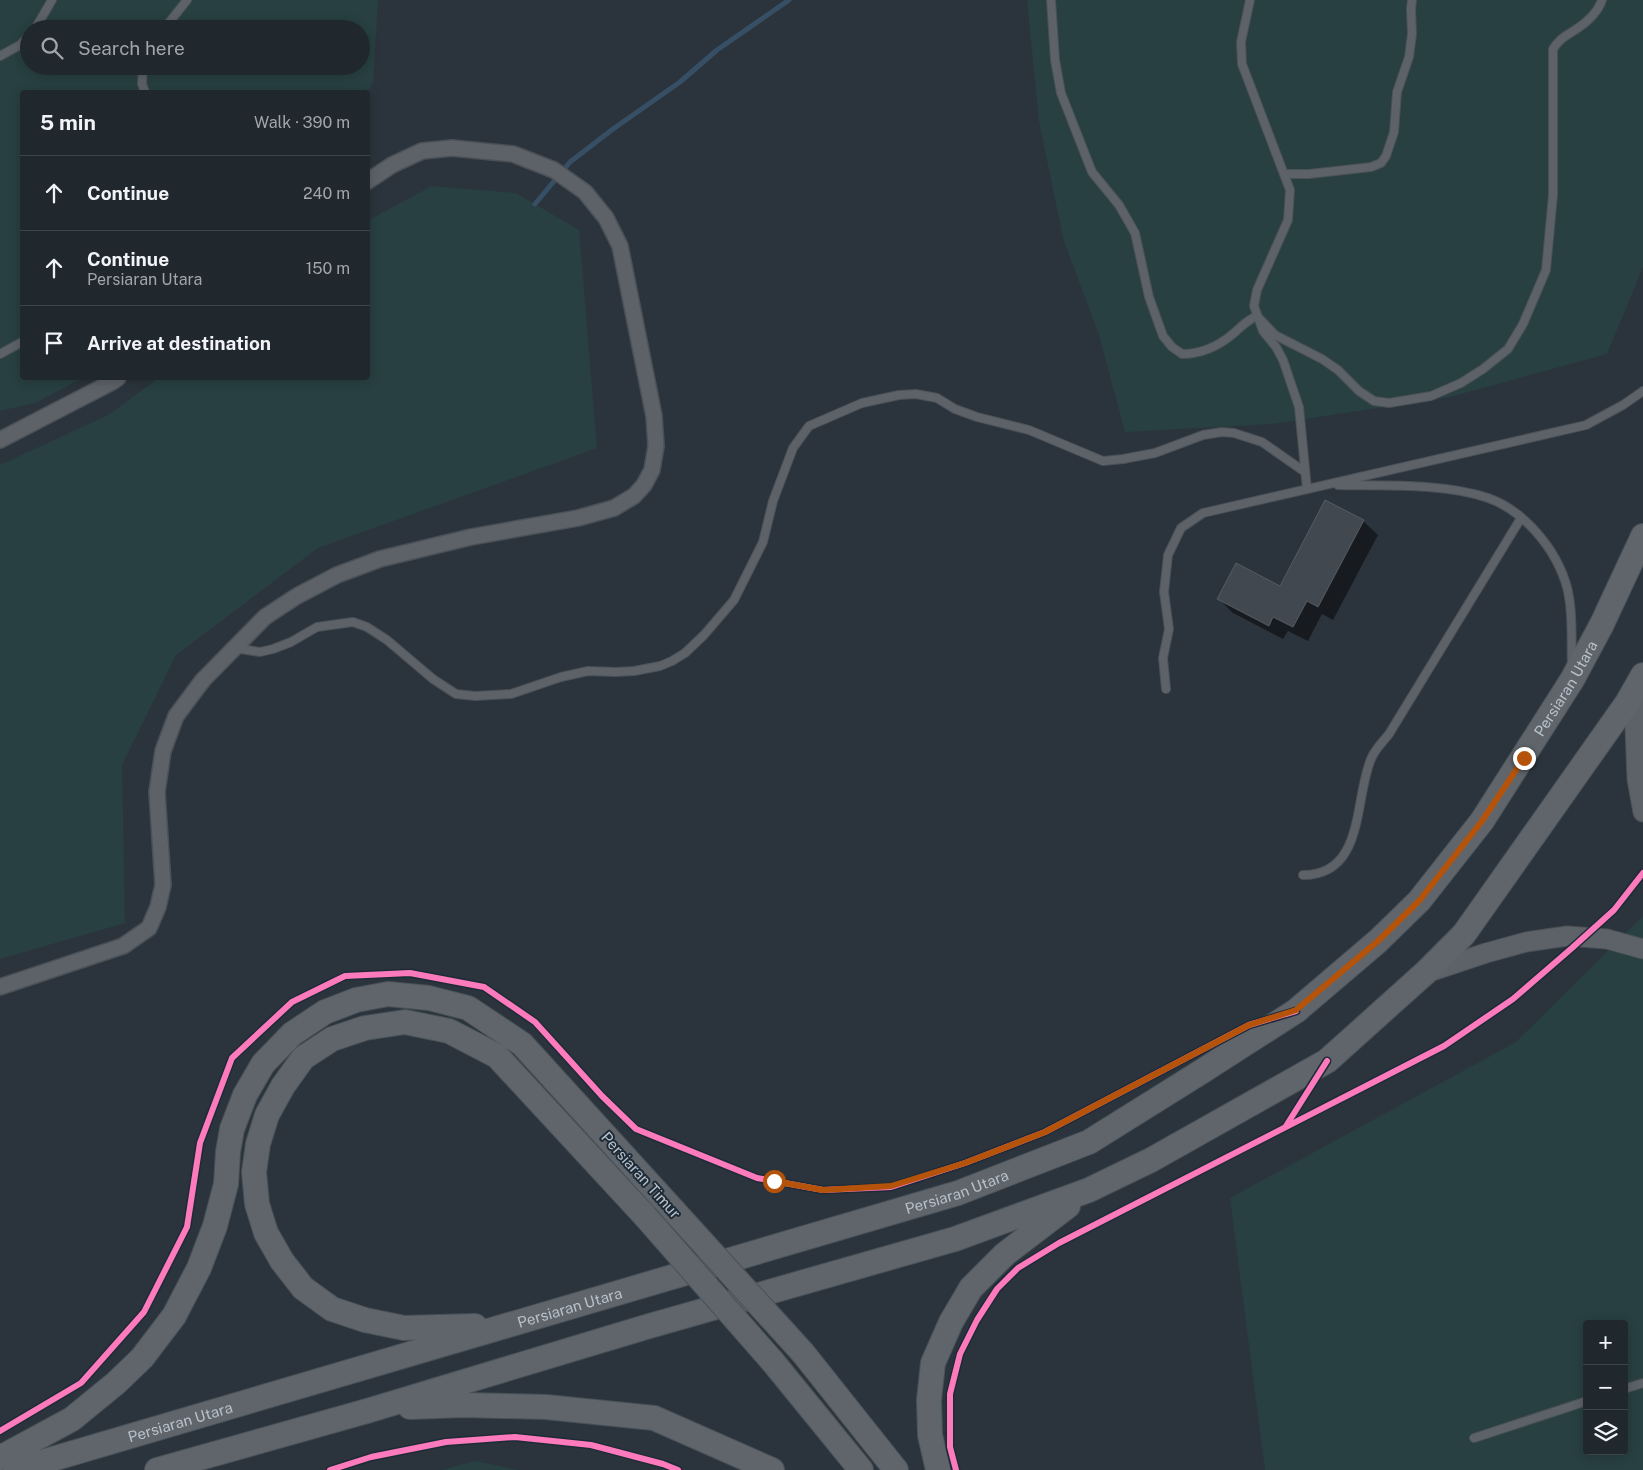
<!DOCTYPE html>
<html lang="en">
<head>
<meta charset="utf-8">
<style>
  :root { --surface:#20272d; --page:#2d3339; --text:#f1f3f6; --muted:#a2a5aa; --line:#3d4449 }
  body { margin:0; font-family:"Public Sans",sans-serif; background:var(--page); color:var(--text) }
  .controls { position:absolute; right:15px; bottom:15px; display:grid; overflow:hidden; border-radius:5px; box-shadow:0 2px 12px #0003 }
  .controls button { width:45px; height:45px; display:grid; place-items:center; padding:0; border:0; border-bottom:1px solid var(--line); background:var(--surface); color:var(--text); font:25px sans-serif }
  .stop { position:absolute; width:15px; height:15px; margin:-11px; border:4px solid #b45309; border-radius:50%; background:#fff }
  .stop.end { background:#b45309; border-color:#fff; box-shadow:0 1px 5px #0008 }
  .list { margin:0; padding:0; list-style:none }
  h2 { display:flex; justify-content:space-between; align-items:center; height:65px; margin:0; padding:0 20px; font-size:21px }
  h2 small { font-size:16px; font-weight:400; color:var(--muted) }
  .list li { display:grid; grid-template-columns:32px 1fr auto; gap:15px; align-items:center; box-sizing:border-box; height:75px; padding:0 20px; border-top:1px solid var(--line) }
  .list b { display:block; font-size:19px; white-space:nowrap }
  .list p { margin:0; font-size:16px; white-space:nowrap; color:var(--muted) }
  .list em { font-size:16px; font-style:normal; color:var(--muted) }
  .icon { flex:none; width:28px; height:28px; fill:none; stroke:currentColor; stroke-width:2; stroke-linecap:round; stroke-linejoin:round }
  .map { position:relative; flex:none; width:1643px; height:1470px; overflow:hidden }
  .search { position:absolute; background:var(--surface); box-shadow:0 2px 12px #0003; left:20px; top:20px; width:350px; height:55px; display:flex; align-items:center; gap:12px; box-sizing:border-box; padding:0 18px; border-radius:28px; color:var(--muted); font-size:19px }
  .panel { position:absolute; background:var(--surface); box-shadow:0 2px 12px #0003; left:20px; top:90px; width:350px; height:290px; border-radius:5px }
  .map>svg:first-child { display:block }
</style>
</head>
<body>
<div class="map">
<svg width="1643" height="1470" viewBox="0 0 1643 1470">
  <rect width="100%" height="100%" fill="#2b343c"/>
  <g fill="#284042" fill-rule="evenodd">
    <path d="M0,0h378l-5,83 -6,9h-345v286h61l-48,25 -35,8zM29,29h332v37h-332z"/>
    <path d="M1027,0h616v267l-36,87 -157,43 -178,27 -147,8 -26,-97 -36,-97 -24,-117z"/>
    <path d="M432,186l84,7 63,37 18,218 -279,100 -142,107 -54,110 3,158 -125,36v-494l108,-50 51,-37h209v-156l8,-6z"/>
    <path d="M1643,916v554h-378l-35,-272 286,-156zM1587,1324h37v127h-37z"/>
    <path d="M475,1461l43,9h-76z"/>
  </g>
  <path fill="#0007" d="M1363,521l15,14 -45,85 -11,-6 -14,27 -20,-10 -5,8 -50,-26 -15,-15 62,-10z"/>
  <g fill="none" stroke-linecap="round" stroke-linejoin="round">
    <path stroke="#374f65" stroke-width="5" d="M535,204l35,-42 43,-33 67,-47 37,-32 72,-50"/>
  </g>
  <path fill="#41484f" stroke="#545c63" d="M1325,500l39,20 -46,87 -11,-6 -14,26 -20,-10 -4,9 -52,-27 19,-36 44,23z"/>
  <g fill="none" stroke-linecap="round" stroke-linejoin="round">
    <g stroke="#4a5056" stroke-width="10">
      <g id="service">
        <path d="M1051,0l4,60 6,33 31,79 27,33 16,28 14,64 14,39 9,11 10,7c19,0 37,-8 52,-21 7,-6 13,-13 23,-17"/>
        <path d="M1250,0l-9,42 1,22 48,126 -2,30 -31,70 -3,16 9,25 13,16 7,13 16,47 8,82"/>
        <path d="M35,29l17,-29"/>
        <path d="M164,29l23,-29"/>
        <path d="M0,56l20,-11 9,-9"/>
        <path d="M143,66l-1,18 3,8"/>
        <path d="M1284,174h25l62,-7 10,-4 5,-7 8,-24 3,-40 12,-35 3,-23 -1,-25 1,-9"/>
        <path d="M1257,316l18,19 47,24 16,11 21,21 15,10 15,2 42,-7 30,-13 22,-14 25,-20 15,-25 23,-54 7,-75v-146c6,-10 13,-13 22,-19 11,-7 23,-18 27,-30"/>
        <path d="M0,354l22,-12"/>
        <path d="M1338,485c46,1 107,-2 150,13 21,7 41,24 54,41 13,16 24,38 27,58 4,22 2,46 3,69"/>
        <path d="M234,648l26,4 13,-3 18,-7 26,-15 36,-5 14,5 20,13 46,39 23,15 19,2 36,-2 50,-17 27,-6 28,1 18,-1 26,-5 12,-5 13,-8 19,-18 30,-35 29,-58 10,-41 20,-53 16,-22 53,-23 37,-8 17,-1 21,4 18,11 22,8 52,13 74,31 20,-2 32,-6 48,-18 19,-3 12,1 28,9 43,30"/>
        <path d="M1166,689l-3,-31 6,-29 -5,-37 4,-37 13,-27 22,-15 383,-88 37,-20 20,-14"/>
        <path d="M1303,875c62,0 51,-76 68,-116 4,-10 12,-17 18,-25l132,-216"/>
        <path d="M1624,1389l19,-6"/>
        <path d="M1474,1438l113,-37"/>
      </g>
    </g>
    <g stroke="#4a5056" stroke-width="18">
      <g id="minor">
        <path d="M0,440l112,-58 6,-4"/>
        <path d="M0,987l123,-41 26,-18 9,-21 5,-22 -6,-93 6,-41 13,-35 27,-36 62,-63 32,-21 40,-21 43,-16 91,-22 107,-19 36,-10 20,-12 10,-11 8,-15 4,-24 -2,-30 -34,-170 -14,-28 -21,-26 -31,-22 -41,-16 -61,-6 -30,3 -30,14 -24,16"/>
      </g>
    </g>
    <g stroke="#4a5056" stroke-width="21">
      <g id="tertiary">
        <path d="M1642,685l-7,42 2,52 6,33"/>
        <path d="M1426,973l60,-20 40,-11 41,-6 40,3 36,10"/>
      </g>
    </g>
    <g stroke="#495158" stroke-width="26">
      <g id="primary">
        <path d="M475,1326l-71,2 -39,-8 -33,-11 -29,-21 -21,-27 -16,-28 -9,-29 -3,-32 4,-28 9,-29 16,-29 20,-28 29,-19 33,-11 40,-6 44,9 48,25 148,160"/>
        <path d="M803,1353l93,117"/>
        <path d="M773,1362l88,108"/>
        <path d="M410,1407l54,-2 82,2 108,11 118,52"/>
        <path d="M0,1458l72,-39 44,-36 26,-25 32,-42 25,-48 16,-42 11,-42 2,-32 4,-23 13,-34 18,-31 29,-30 33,-22 31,-12 32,-6 41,4 39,10 54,36 152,167"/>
        <path id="s1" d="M15,1470l943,-277 131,-51 112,-70 95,-61 82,-70 41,-40 63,-80 90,-141 30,-56 41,-88"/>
        <path d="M157,1470l210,-59 279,-84 309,-88 134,-49 62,-30 176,-99 98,-88 39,-39 163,-231 16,-28"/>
        <path d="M938,1470l-8,-35 -1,-35 4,-37 18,-41 20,-34 34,-34 63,-48"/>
      </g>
    </g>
    <use href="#service" stroke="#5d6269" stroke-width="8"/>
    <use href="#minor" stroke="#5d6269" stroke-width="15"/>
    <use href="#tertiary" stroke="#5d6269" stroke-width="19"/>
    <use href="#primary" stroke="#5f656b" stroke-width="24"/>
    <g stroke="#495158" stroke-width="26" stroke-linecap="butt">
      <g id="primary-bridge">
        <path d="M674,1211l129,142"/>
        <path d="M645,1216l128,146"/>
      </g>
    </g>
    <use href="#primary-bridge" stroke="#5f656b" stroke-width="24"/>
    <g stroke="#1e2b37" stroke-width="9">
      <g id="cycleway">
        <path d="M1286,1126l41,-65"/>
        <path d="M0,1431l81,-48 63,-71 43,-85 13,-84 32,-85 60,-56 53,-26 65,-3 74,14 51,35 67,74 34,33 121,49 66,12 68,-3 74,-24 80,-31 204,-107 47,-14"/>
        <path d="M330,1470l41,-13 75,-15 69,-5 76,8 72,19 15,6"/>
        <path d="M956,1470l-6,-23v-53l10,-40 17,-34 20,-31 21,-21 41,-25 385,-197 69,-47 59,-51 42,-38 29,-37"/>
      </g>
    </g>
    <use href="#cycleway" stroke="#fd7abc" stroke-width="6"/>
  </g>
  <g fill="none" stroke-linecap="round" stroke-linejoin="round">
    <path stroke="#b45309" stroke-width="6" d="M774,1181l49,9 68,-4 74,-23 80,-31 204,-107 47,-15 82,-69 41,-40 63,-80 42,-63"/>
  </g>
  <g text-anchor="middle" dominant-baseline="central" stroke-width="4" stroke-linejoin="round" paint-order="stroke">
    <g font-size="15" fill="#b7c1cc" stroke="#1e2b37">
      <text stroke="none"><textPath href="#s1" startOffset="1792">Persiaran Utara</textPath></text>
      <text transform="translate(641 1175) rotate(48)">Persiaran Timur</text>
      <text stroke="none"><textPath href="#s1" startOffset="982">Persiaran Utara</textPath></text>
      <text stroke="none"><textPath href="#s1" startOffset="578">Persiaran Utara</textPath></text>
      <text stroke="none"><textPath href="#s1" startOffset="172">Persiaran Utara</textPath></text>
    </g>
  </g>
</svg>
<div class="controls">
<button>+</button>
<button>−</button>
<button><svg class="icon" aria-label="layers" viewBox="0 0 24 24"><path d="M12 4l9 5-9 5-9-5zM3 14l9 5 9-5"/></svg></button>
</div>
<div class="stop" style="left:774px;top:1181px"></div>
<div class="stop end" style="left:1524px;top:758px"></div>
<div class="search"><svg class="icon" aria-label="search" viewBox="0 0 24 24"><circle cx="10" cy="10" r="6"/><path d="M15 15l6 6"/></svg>Search here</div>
<section class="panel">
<h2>5 min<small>Walk · 390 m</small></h2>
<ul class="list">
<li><svg class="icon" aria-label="ahead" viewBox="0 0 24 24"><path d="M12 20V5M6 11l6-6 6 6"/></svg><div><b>Continue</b></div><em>240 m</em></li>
<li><svg class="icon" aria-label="ahead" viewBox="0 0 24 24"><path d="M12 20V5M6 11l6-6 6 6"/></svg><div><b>Continue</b><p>Persiaran Utara</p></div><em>150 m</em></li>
<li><svg class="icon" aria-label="arrive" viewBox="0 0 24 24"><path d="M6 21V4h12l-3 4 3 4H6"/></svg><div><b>Arrive at destination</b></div></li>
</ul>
</section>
</div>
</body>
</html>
